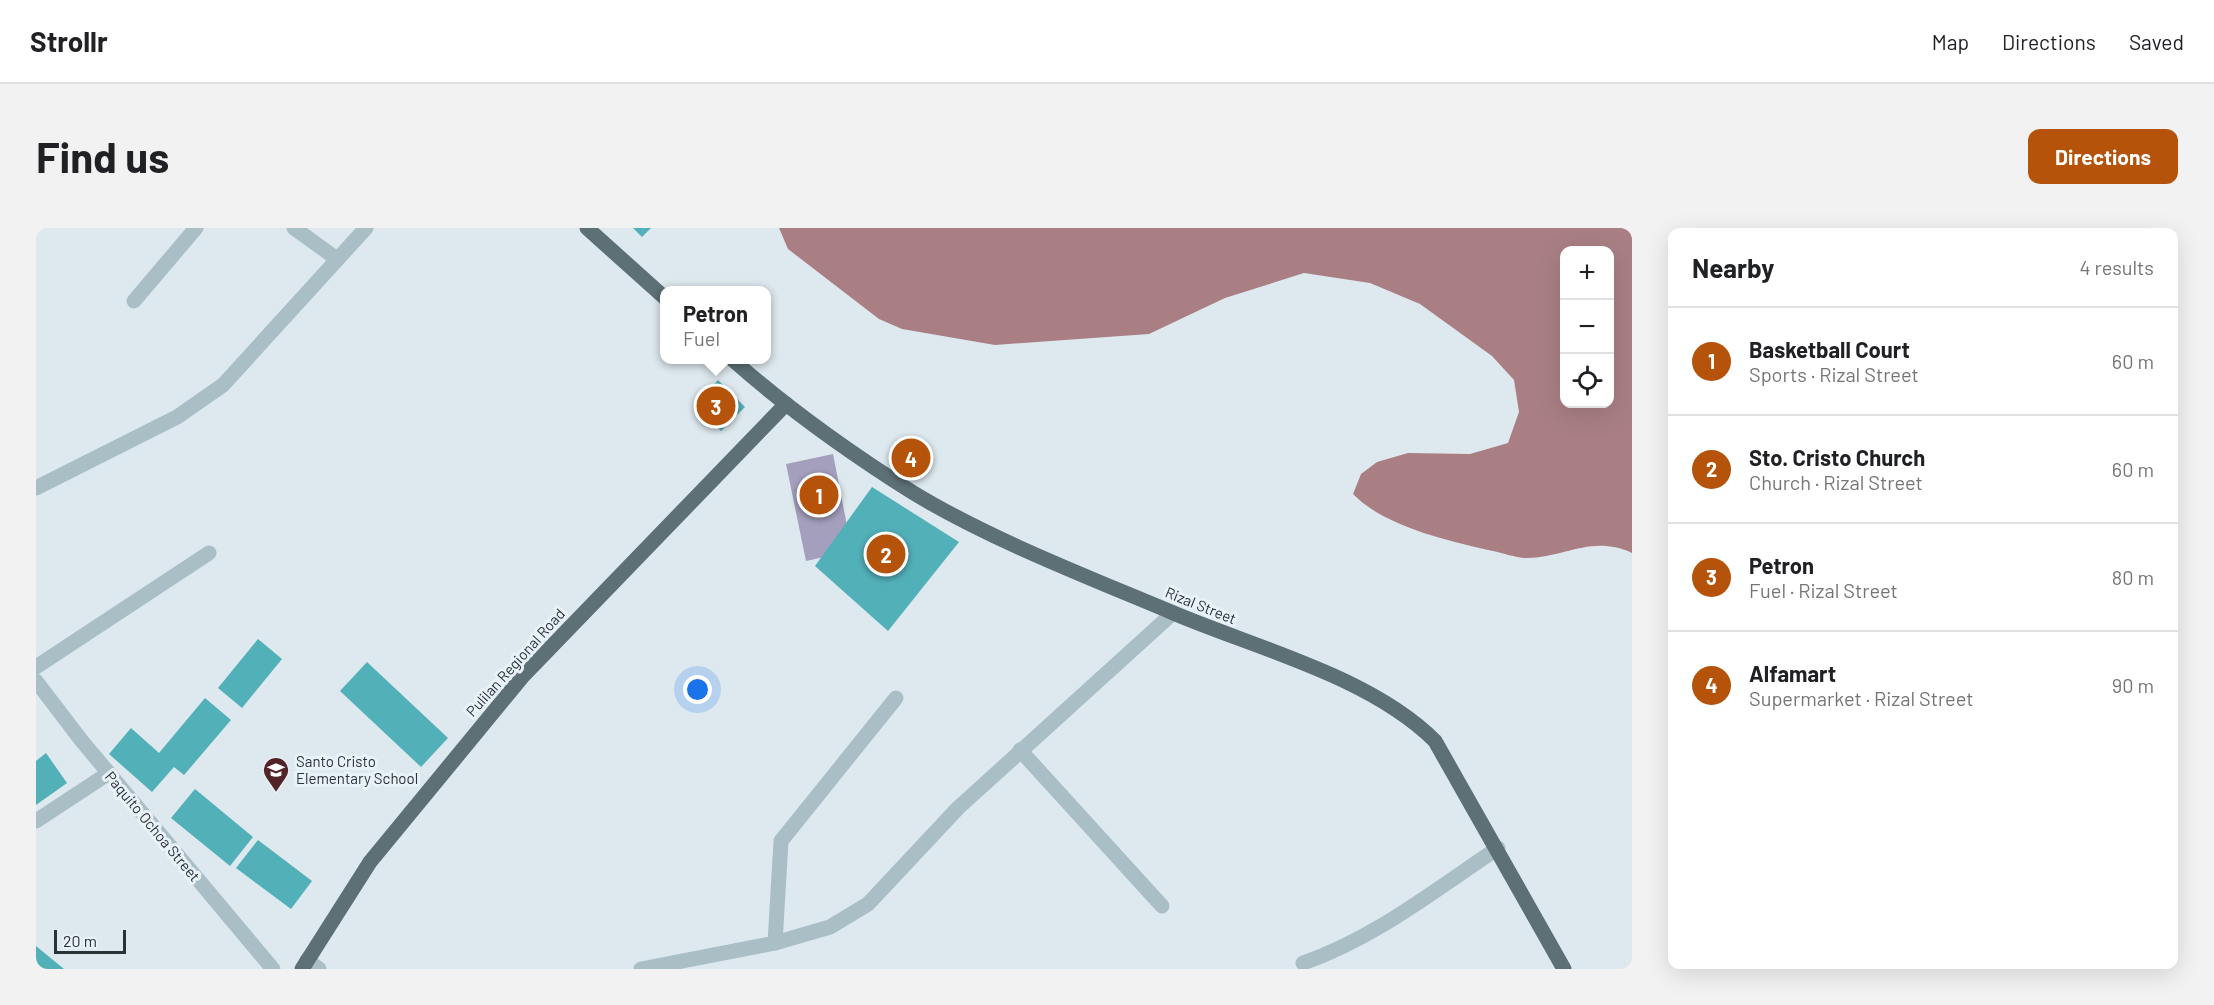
<!DOCTYPE html>
<html lang="en">
<head>
<meta charset="utf-8">
<style>
  :root { --surface:#fff; --page:#f2f2f2; --text:#202124; --muted:#757577; --line:#e0e0e0; --accent:#b45309 }
  body { margin:0; font-family:Barlow,sans-serif; background:var(--page); color:var(--text) }
  .controls { position:absolute; right:18px; top:18px; display:grid; overflow:hidden; border-radius:12px; box-shadow:0 6px 24px #0002 }
  .controls button { width:54px; height:54px; display:grid; place-items:center; padding:0; border:0; border-bottom:2px solid var(--line); background:var(--surface); color:var(--text); font:30px sans-serif }
  .scale { position:absolute; left:18px; bottom:15px; width:72px; box-sizing:border-box; padding-left:6px; border:3px solid #293335; border-top:0; font-size:16px; line-height:21px; white-space:nowrap; color:#293335; -webkit-text-stroke:4px #e9f2f8; paint-order:stroke }
  .you { position:absolute; left:662px; top:462px; width:21px; height:21px; margin:-15px; border:4px solid #fff; border-radius:50%; background:#1a73e8; box-shadow:0 0 0 9px #1a73e833 }
  .badge { display:grid; place-items:center; width:39px; height:39px; border-radius:50%; background:var(--accent); color:#fff; font-size:20px; font-weight:700 }
  .pin { position:absolute; translate:-50% -50%; border:3px solid #fff; box-shadow:0 2px 6px #0006 }
  .popup { position:absolute; left:624px; top:58px; width:111px; height:78px; box-sizing:border-box; display:grid; place-content:center; border-radius:12px; background:var(--surface); filter:drop-shadow(0 2px 4px #0005); font-size:20px; white-space:nowrap; color:var(--muted) }
  .popup b { font-size:22px; color:var(--text) }
  .popup::after { content:''; position:absolute; left:50%; top:100%; margin-left:-12px; border:12px solid transparent; border-top-color:var(--surface) }
  .list { margin:0; padding:0; list-style:none }
  h2 { display:flex; justify-content:space-between; align-items:center; height:78px; margin:0; padding:0 24px; font-size:26px }
  h2 small { font-size:20px; font-weight:400; color:var(--muted) }
  .list li { display:grid; grid-template-columns:39px 1fr auto; gap:18px; align-items:center; box-sizing:border-box; height:108px; padding:0 24px; border-top:2px solid var(--line) }
  .list b { display:block; font-size:22px; white-space:nowrap }
  .list p { margin:0; font-size:20px; white-space:nowrap; color:var(--muted) }
  .list em { font-size:20px; font-style:normal; color:var(--muted) }
  .icon { flex:none; width:33px; height:33px; fill:none; stroke:currentColor; stroke-width:2; stroke-linecap:round; stroke-linejoin:round }
  .map { position:relative; flex:none; width:1596px; height:741px; overflow:hidden; border-radius:12px }
  header { display:flex; align-items:center; gap:36px; box-sizing:border-box; height:84px; padding:0 30px; background:var(--surface); border-bottom:2px solid var(--line) }
  header strong { font-size:28px }
  nav { display:flex; gap:33px; margin-inline-start:auto; font-size:21px }
  .intro { display:flex; align-items:center; justify-content:space-between; box-sizing:border-box; height:144px; padding:0 36px }
  h1 { margin:0; font-size:42px }
  .button { padding:15px 27px; border-radius:12px; background:var(--accent); color:#fff; font-size:21px; font-weight:700 }
  main { display:flex; gap:36px; padding:0 36px }
  aside { flex:1; background:var(--surface); border-radius:12px; box-shadow:0 6px 24px #0002 }
  .map>svg:first-child { display:block }
</style>
</head>
<body>
<header>
<strong>Strollr</strong>
<nav><a>Map</a><a>Directions</a><a>Saved</a></nav>
</header>
<div class="intro"><h1>Find us</h1><a class="button">Directions</a></div>
<main>
<div class="map">
<svg width="1596" height="741" viewBox="0 0 1596 741">
  <rect width="100%" height="100%" fill="#dde9ef"/>
  <path fill="#a49fbd" d="M797,226l19,97 -46,10 -20,-97z"/>
  <path fill="#a97f84" fill-rule="evenodd" d="M743,0h853v325c-41,-19 -68,6 -108,5 -10,-1 -22,-5 -31,-7 -44,-10 -108,-24 -140,-57l8,-20 16,-12 31,-9 62,1 38,-11 11,-31 -5,-32 -22,-24 -72,-52 -50,-21 -66,-10 -79,25 -76,36 -154,11 -93,-16 -23,-10 -91,-70zM1528,22h46v154h-46z"/>
  <g fill="#52b0b9">
    <path d="M597,0h18l-9,9z"/>
    <path d="M682,152l27,27 -24,24 -27,-27z"/>
    <path d="M836,259l87,55 -71,89 -73,-65z"/>
    <path d="M222,411l24,20 -40,49 -24,-20z"/>
    <path d="M331,434l81,76 -27,29 -81,-76z"/>
    <path d="M169,470l26,22 -47,55 -10,-8 -22,25 -43,-38 22,-26 28,25z"/>
    <path d="M10,525l21,30 -31,22v-44z"/>
    <path d="M159,561l58,48 -23,29 -59,-48z"/>
    <path d="M222,612l54,41 -21,28 -55,-41z"/>
    <path d="M0,718l28,23h-28z"/>
  </g>
  <g fill="none" stroke-linecap="round" stroke-linejoin="round">
    <g stroke="#aabec6" stroke-width="15">
      <path d="M258,0l43,31"/>
      <path d="M98,73l62,-73"/>
      <path d="M0,260l141,-71 46,-32 143,-157"/>
      <path d="M0,439l173,-114"/>
      <path d="M0,453l45,59 192,229"/>
      <path d="M984,522l142,156"/>
      <path d="M0,593l73,-48"/>
      <path d="M739,715l6,-102 115,-143"/>
      <path d="M271,732l12,9"/>
      <path d="M1267,735c72,-25 132,-73 195,-115"/>
      <path d="M605,741l134,-26 55,-16 38,-23 90,-96 215,-195"/>
    </g>
    <g stroke="#5c7075" stroke-width="15">
      <path d="M551,0l78,70"/>
      <path d="M697,132c53,47 119,94 179,132 77,47 176,85 259,120 84,36 199,64 264,129l129,228"/>
      <path d="M266,741l68,-107 153,-186 263,-272"/>
    </g>
  </g>
  <defs>
    <g id="school-pin" transform="scale(1.35)"><path d="M0 17L-7.5 6A9.5 9.5 0 1 1 7.5 6Z" fill="#522327" stroke="#e9f2f8"/><path d="M0-5L7-2L0 1L-7-2ZM-4 1L0 2.5L4 1V4Q0 6-4 4Z" fill="#fff"/></g>
  </defs>
  <g fill-rule="evenodd">
    <use href="#school-pin" x="240" y="542"/>
  </g>
  <g text-anchor="middle" dominant-baseline="central" stroke-width="6" stroke-linejoin="round" paint-order="stroke">
    <g font-size="15" fill="#293335" stroke="#e9f2f8">
      <text transform="translate(1165 377) rotate(22)">Rizal Street</text>
      <text transform="translate(479 434) rotate(-48)">Pulilan Regional Road</text>
      <text transform="translate(117 598) rotate(50)">Paquito Ochoa Street</text>
    </g>
    <g font-size="15" fill="#293335" stroke="#e9f2f8" text-anchor="start">
      <text x="260" y="533">Santo Cristo<tspan x="260" dy="17">Elementary School</tspan></text>
    </g>
  </g>
</svg>
<div class="controls">
<button>+</button>
<button>−</button>
<button><svg class="icon" aria-label="locate" viewBox="0 0 24 24"><circle cx="12" cy="12" r="6"/><path d="M12 2v4M12 18v4M2 12h4M18 12h4"/></svg></button>
</div>
<div class="scale">20 m</div>
<div class="you"></div>
<div class="pin badge" style="left:783px;top:267px">1</div>
<div class="pin badge" style="left:850px;top:326px">2</div>
<div class="pin badge" style="left:680px;top:178px">3</div>
<div class="popup"><b>Petron</b>Fuel</div>
<div class="pin badge" style="left:875px;top:230px">4</div>
</div>
<aside>
<h2>Nearby<small>4 results</small></h2>
<ul class="list">
<li><span class="badge">1</span><div><b>Basketball Court</b><p>Sports · Rizal Street</p></div><em>60 m</em></li>
<li><span class="badge">2</span><div><b>Sto. Cristo Church</b><p>Church · Rizal Street</p></div><em>60 m</em></li>
<li><span class="badge">3</span><div><b>Petron</b><p>Fuel · Rizal Street</p></div><em>80 m</em></li>
<li><span class="badge">4</span><div><b>Alfamart</b><p>Supermarket · Rizal Street</p></div><em>90 m</em></li>
</ul>
</aside>
</main>
</body>
</html>
